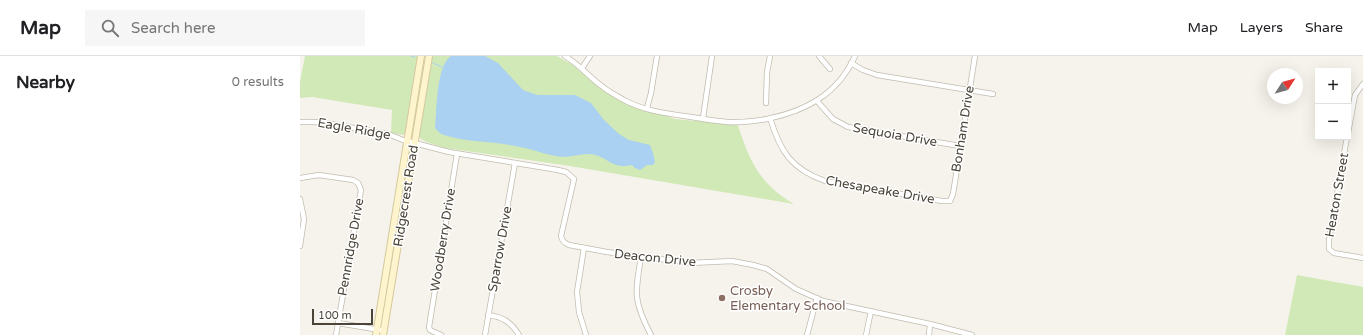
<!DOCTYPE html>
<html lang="en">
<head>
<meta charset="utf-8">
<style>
  :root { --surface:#fff; --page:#f6f6f6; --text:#202124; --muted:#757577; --line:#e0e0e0 }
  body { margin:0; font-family:"Varela Round",sans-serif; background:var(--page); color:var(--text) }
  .controls { position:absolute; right:12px; top:12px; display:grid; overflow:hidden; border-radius:0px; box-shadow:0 4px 16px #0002 }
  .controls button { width:36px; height:36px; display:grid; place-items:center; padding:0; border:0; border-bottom:1px solid var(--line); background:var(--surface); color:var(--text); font:20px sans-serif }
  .compass { position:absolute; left:967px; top:12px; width:36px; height:36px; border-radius:50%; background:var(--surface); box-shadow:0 4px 16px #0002; rotate:54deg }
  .scale { position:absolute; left:12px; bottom:10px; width:61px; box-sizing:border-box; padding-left:4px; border:2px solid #4b4539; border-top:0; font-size:11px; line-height:14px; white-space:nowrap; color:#4b4539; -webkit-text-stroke:3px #fff; paint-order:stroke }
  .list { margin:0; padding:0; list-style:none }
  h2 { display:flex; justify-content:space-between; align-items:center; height:52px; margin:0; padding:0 16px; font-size:17px }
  h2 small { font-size:13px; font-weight:400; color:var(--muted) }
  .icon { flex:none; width:22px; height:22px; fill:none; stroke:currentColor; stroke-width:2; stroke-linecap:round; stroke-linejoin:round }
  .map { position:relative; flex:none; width:1063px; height:279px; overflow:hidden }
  header { display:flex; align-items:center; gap:24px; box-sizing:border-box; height:56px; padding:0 20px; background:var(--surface); border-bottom:1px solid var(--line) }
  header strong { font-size:19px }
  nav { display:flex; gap:22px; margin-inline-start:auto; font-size:14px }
  .search { width:280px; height:36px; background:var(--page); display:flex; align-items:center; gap:10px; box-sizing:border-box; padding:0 14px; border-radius:0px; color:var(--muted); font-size:15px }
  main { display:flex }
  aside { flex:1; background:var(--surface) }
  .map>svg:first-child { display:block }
</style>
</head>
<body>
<header>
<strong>Map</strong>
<div class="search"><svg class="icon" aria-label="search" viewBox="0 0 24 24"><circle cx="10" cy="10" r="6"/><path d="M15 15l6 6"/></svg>Search here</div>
<nav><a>Map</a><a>Layers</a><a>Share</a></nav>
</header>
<main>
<aside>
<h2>Nearby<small>0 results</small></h2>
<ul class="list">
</ul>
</aside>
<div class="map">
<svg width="1063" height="279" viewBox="0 0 1063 279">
  <rect width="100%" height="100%" fill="#f6f3ec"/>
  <g fill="#d0e9b6">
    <path d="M5,0h114l-12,75 -4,4 -12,-2 1,-23 -80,-13 -12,1v-16z"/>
    <path d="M131,0h126l16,9 27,23 34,18 41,13 63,6c11,36 22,59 56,79l-224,-38 -125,-18c-8,-3 -21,-5 -27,-12z"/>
    <path d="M997,219l66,12v48h-78z"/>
  </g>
  <path fill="#aad1f1" d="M151,0h34l13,7 25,27 14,5h38l16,8 13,17 15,14 10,6 21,5 3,8 2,9 -2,3h-6l-7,5 -5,-2 -3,-3c-22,5 -24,-10 -43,-11 -9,0 -18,3 -27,3 -12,-1 -30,-8 -42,-10 -25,-6 -51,-4 -76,-12 -4,-1 -6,-4 -9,-7 2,-18 1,-62 16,-72z"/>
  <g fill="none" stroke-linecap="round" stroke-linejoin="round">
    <g stroke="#aad1f1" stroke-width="1">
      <path d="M111,0l4,1"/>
      <path d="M133,7l9,4"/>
    </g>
    <g stroke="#c2bcae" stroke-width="6">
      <g id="street">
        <path d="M265,0c15,9 25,22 38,31 6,5 14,9 21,13 20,11 45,14 67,17 12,2 25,4 37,5 12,1 27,-1 39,-3 39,-8 71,-25 88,-63"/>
        <path d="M519,0l11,13"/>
        <path d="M551,7l12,7 14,5 116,19"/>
        <path d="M282,12l8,-12"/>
        <path d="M517,45l16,18 15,8 112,19"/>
        <path d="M466,47l1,-31 3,-16"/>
        <path d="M347,52l4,-15 6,-37"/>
        <path d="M403,62l9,-62"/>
        <path d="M470,62c10,33 21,51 55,63l117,20h8l3,-7 22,-138"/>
        <path d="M0,66h14l12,1 62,11 15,6 46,12 109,18 8,2 8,7 -13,57c1,5 3,7 8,9l38,7 84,11 41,-2 21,4 14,4 29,20 27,12 107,23 42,11"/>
        <path d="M1048,77l7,-38 8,-11"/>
        <path d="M1047,81l-18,103v9l5,4 29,5"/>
        <path d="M0,122l19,-3 34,5 5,3 3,7 -25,145"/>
        <path d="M0,143l4,20 -4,27"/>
        <path d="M284,192l-7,44 2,20 7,23"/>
        <path d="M341,201c-6,36 -8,44 10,78"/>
        <path d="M188,259c15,2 23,7 31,20"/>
        <path d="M38,267l42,7"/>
        <path d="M141,279l-11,-5 -1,-3 28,-173"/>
        <path d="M185,279l30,-172"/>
        <path d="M507,279l10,-37"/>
        <path d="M566,279l5,-24"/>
        <path d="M629,279l1,-11"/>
      </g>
    </g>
    <g stroke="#d5c99c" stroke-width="8">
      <g id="secondary">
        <path d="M76,279l45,-279"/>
        <path d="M83,279l46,-279"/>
      </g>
    </g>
    <use href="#street" stroke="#fff" stroke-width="4.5"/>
    <use href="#secondary" stroke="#fef4ce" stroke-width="6"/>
  </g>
  <circle fill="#8d6e63" stroke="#fff" stroke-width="1.5" cx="422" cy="242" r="4"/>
  <g text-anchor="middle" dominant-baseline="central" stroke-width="3" stroke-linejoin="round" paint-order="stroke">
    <g font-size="13" fill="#4b4539" stroke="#fff">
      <text transform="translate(54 73) rotate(10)">Eagle Ridge</text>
      <text transform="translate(663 73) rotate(-81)">Bonham Drive</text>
      <text transform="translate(595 79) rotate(10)">Sequoia Drive</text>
      <text transform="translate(580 134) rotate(10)">Chesapeake Drive</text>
      <text transform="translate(1037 139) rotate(-80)">Heaton Street</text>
      <text transform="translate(106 140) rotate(-81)">Ridgecrest Road</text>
      <text transform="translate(143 184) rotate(-81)">Woodberry Drive</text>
      <text transform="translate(51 191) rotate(-80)">Pennridge Drive</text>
      <text transform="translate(200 193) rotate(-80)">Sparrow Drive</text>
      <text transform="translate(355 202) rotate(6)">Deacon Drive</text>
    </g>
    <g font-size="13" fill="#785e54" stroke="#fff" text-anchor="start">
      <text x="430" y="235">Crosby<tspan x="430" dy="15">Elementary School</tspan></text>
    </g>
  </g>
</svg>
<div class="controls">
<button>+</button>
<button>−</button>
</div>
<svg class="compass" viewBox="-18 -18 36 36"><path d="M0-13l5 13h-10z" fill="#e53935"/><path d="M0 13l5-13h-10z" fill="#757577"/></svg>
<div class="scale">100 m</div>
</div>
</main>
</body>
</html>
